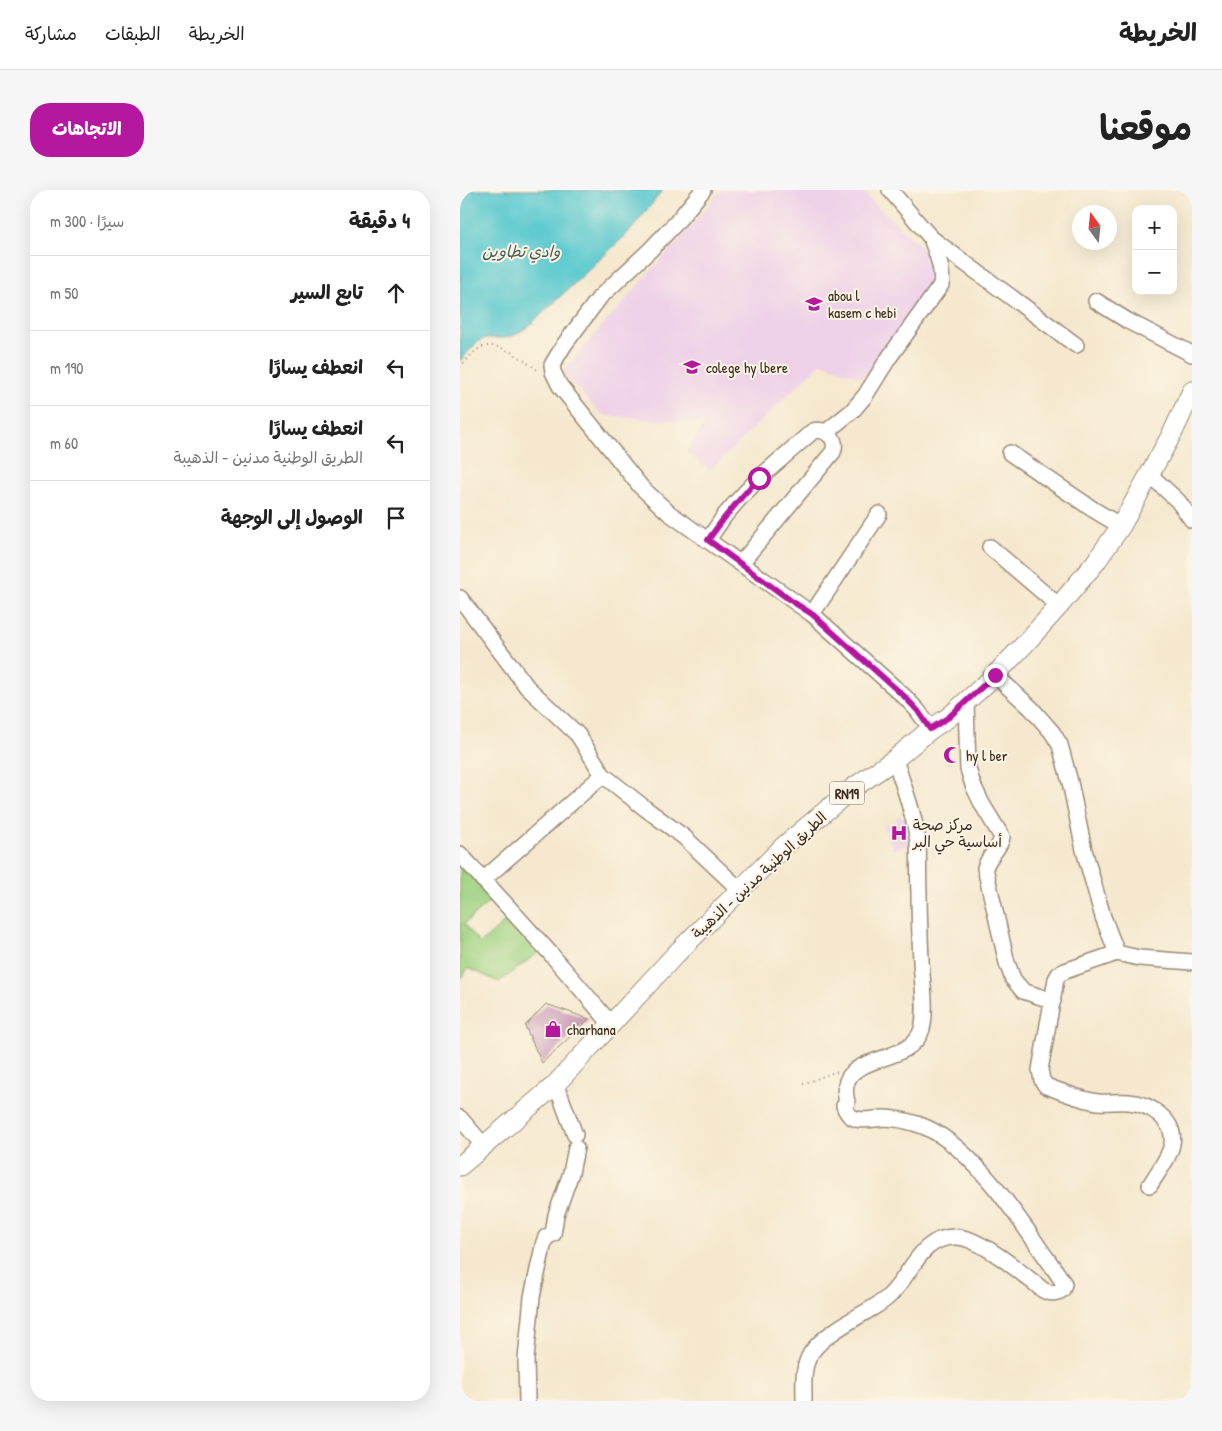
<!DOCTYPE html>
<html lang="ar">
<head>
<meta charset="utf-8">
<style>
  :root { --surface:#fff; --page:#f6f6f6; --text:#222; --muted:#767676; --line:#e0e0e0; --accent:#b5179e }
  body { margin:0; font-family:"Patrick Hand","Playpen Sans Arabic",sans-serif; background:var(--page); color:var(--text); direction:rtl }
  .controls { position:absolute; right:15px; top:15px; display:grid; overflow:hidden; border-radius:10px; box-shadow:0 5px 20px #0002 }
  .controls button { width:45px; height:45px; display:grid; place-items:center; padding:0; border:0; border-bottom:1px solid var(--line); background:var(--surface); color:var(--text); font:25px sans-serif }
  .compass { position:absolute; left:612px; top:15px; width:45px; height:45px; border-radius:50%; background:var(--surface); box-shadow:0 5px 20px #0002; rotate:345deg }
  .stop { position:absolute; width:15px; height:15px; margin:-11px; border:4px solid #b5179e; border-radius:50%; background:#fff }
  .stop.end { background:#b5179e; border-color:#fff; box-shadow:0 1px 5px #0008 }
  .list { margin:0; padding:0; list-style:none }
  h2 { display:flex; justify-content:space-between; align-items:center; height:65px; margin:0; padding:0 20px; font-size:21px }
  h2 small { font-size:16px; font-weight:400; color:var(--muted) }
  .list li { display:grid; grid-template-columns:32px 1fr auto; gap:15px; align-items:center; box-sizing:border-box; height:75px; padding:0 20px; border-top:1px solid var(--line) }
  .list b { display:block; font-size:19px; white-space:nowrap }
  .list p { margin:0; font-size:16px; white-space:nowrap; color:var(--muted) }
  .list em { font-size:16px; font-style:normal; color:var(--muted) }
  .icon { flex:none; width:28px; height:28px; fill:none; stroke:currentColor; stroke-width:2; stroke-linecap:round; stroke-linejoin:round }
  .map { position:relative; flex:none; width:732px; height:1211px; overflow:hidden; direction:ltr; border-radius:20px }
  header { display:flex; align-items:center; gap:30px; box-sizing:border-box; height:70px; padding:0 25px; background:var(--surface); border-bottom:1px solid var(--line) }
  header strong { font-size:24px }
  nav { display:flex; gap:28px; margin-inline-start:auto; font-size:18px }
  .intro { display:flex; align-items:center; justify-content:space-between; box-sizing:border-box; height:120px; padding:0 30px }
  h1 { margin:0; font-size:35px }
  .button { padding:12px 22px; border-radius:20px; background:var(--accent); color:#fff; font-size:18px; font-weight:700 }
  main { display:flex; gap:30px; padding:0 30px }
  aside { flex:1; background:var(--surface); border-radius:20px; box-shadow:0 5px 20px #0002 }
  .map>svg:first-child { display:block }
</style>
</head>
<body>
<header>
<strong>الخريطة</strong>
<nav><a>الخريطة</a><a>الطبقات</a><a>مشاركة</a></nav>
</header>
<div class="intro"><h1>موقعنا</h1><a class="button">الاتجاهات</a></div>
<main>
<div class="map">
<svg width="732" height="1211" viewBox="0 0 732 1211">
  <rect width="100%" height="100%" fill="#fcf5e5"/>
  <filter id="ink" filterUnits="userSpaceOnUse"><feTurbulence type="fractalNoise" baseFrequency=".02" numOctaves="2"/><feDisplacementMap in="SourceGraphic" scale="10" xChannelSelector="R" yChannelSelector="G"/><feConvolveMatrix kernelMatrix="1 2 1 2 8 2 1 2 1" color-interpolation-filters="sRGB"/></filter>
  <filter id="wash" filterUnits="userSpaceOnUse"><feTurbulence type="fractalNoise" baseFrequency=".0096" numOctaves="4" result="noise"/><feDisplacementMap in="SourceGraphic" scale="20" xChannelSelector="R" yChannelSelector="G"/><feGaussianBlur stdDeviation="1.12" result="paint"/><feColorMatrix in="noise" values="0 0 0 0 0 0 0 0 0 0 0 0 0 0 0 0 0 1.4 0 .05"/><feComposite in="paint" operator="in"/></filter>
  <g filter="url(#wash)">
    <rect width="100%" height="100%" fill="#f5e8ce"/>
    <g fill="#eed0e8">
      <path d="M262,0h138l65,61 10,34 -67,95 -47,-17 -111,107 -24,-18 19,-28 -103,-9 -40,-43z"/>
      <path d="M436,627h8l6,21v6l-17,5 -3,-3 5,-2 -1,-1h-4l-3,-10 4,-1v-2l-6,1 -2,-5 8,-3 1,3 5,-3z"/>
    </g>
    <path fill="#9fd281" stroke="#6d7e50" d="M0,674l32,35 -28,25 16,20 29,-26 30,34 -40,30 -31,-14 -8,12z"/>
    <path fill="#5cc9cf" stroke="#4c7a76" d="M0,0h203l-32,40 -102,96 -14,9 -11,3h-19l-8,4 -17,19z"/>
    <g id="blocks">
      <path fill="#c79ab6" d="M86,814l43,15 -47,44 -17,-37z"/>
    </g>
  </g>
  <g filter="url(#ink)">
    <use href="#blocks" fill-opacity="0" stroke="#988976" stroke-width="1"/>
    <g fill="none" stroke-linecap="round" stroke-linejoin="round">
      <g stroke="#988976" stroke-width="18">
        <g id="minor">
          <path d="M243,0l-28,34 -25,26 -50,47 -36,48 -12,20 1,7 7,14 81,101 28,26 143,101 93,83 13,14 13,18"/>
          <path d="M430,0l41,48 145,107"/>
          <path d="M636,111l32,20 64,33"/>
          <path d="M366,242l26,-21 13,-15 23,-37 53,-74c3,-15 -5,-33 -10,-47"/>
          <path d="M550,263l84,57 27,16"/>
          <path d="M690,285l28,26 14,19"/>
          <path d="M248,350l17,-25 15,-17 19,-20 54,-47c12,-4 26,8 20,21l-92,111"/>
          <path d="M530,357l69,59"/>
          <path d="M0,408l67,89 51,48 25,40 43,34 38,28 56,53"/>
          <path d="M352,424l67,-100"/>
          <path d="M535,485l36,33 21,24 8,13 10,37 14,68 19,67 14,36 22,5 53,4"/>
          <path d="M506,512l2,67 5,16 9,19 20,33c-2,12 -14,19 -17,31l22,95 6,16 10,12 30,10"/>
          <path d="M0,664l90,99 61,71"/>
          <path d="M23,690l120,-105"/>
          <path d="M657,763l-52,18 -6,3 -3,5 -16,91 2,10 4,6c17,6 35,14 52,16 10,1 21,-1 31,0 11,1 23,6 31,13 27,23 4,47 -10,70"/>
          <path d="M94,896l6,9 15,40"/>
          <path d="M0,928l24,28"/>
          <path d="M67,1211l-1,-42 6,-62 12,-55 2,-5 7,-3 3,-19 15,-42 5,-25"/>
          <path d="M344,1211c0,-16 -2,-34 7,-48 11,-17 41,-33 58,-43 8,-5 16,-9 22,-16 21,-21 30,-58 65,-57 24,0 68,38 87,53 7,4 12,4 19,0l2,-6c-8,-14 -19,-27 -28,-41 -26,-38 -71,-102 -116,-118 -12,-4 -24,-7 -37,-7 -8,1 -19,3 -27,1 -6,-2 -10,-7 -12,-13l3,-4c-14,-52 63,-33 75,-73 5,-19 0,-48 -1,-68 -1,-23 -2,-46 -2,-69 -1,-16 0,-33 -1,-49 -3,-28 -15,-57 -23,-84"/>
        </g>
      </g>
      <g stroke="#988976" stroke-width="21">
        <path id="major" d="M0,976l94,-80 121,-131 109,-109 69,-58 42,-29 36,-30 18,-12 41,-37 33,-34 36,-40 36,-43 26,-37 52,-94 19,-41"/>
      </g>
      <g stroke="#988976" stroke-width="2" stroke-dasharray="1 4" stroke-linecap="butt">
        <path d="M0,177c6,-6 12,-14 20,-19 19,-9 45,13 60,24"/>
        <path d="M343,894l29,-11 6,-1"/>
      </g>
      <use href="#minor" stroke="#fff" stroke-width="15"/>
      <use href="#major" stroke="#fff" stroke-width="19"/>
    </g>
  </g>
  <g fill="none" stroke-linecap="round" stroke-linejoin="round" filter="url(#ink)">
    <path stroke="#b5179e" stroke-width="6" d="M299,288c-19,20 -35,39 -51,62l82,60 22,14 93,83 13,14 12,18 19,-12 46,-42"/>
  </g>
  <defs>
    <g id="university-bare" transform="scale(1.35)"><path d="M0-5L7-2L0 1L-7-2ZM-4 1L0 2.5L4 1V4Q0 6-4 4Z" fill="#b5179e" stroke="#fcf5e5" stroke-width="2.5" paint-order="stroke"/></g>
    <g id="mosque-bare" transform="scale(1.35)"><path d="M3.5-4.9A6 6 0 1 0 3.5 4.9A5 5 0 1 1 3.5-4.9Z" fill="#b5179e" stroke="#fcf5e5" stroke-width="2.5" paint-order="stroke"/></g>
    <g id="hospital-bare" transform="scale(1.35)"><path d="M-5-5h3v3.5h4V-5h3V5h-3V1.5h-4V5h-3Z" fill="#b5179e" stroke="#fcf5e5" stroke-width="2.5" paint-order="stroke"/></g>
    <g id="shop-bare" transform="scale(1.35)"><path d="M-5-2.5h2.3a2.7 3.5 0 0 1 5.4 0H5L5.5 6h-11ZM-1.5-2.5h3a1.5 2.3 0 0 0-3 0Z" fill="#b5179e" stroke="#fcf5e5" stroke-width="2.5" paint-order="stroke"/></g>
  </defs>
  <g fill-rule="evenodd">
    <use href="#university-bare" x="354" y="114"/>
    <use href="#university-bare" x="232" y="177"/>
    <use href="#mosque-bare" x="492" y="565"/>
    <use href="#hospital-bare" x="439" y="643"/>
    <use href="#shop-bare" x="93" y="839"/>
  </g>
  <g text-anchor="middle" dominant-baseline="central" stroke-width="4" stroke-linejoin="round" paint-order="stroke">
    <rect fill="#fcf5e5" stroke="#75675a" stroke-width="1" x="369.5" y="591.5" width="35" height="23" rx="4"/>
    <g font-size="14" font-weight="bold" fill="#3b2a1e">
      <text x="387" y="603">RN19</text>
    </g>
    <g font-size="15" fill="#3b2a1e" stroke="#fcf5e5" text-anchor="start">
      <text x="368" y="105">abou l<tspan x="368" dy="17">kasem c hebi</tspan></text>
      <text x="246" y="177">colege hy lbere</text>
      <text x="506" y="565">hy l ber</text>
      <text x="453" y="634">مركز صحة<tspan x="453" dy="17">أساسية حي البر</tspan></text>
      <text x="107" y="839">charhana</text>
    </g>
    <g font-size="15" fill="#3b2a1e" stroke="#fcf5e5">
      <text transform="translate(299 685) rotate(-43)">الطريق الوطنية مدنين - الذهيبة</text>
    </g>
    <g font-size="16" font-style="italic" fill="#455a53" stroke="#fcf5e5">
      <text x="61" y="61">وادي تطاوين</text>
    </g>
  </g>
</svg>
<div class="controls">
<button>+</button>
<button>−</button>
</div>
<svg class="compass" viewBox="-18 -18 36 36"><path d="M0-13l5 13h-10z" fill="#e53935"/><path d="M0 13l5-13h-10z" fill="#767676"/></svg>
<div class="stop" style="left:299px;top:288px"></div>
<div class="stop end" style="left:535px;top:485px"></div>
</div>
<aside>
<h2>4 دقيقة<small>سيرًا · 300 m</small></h2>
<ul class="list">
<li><svg class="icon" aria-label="ahead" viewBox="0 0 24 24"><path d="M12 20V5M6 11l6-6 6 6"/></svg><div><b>تابع السير</b></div><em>50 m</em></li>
<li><svg class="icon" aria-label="left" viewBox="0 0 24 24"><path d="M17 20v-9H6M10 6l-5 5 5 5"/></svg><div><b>انعطف يسارًا</b></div><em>190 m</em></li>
<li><svg class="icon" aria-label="left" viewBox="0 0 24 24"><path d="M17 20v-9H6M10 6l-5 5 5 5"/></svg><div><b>انعطف يسارًا</b><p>الطريق الوطنية مدنين - الذهيبة</p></div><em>60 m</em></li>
<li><svg class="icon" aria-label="arrive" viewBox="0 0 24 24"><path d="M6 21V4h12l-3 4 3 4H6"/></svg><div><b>الوصول إلى الوجهة</b></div></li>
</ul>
</aside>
</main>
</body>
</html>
